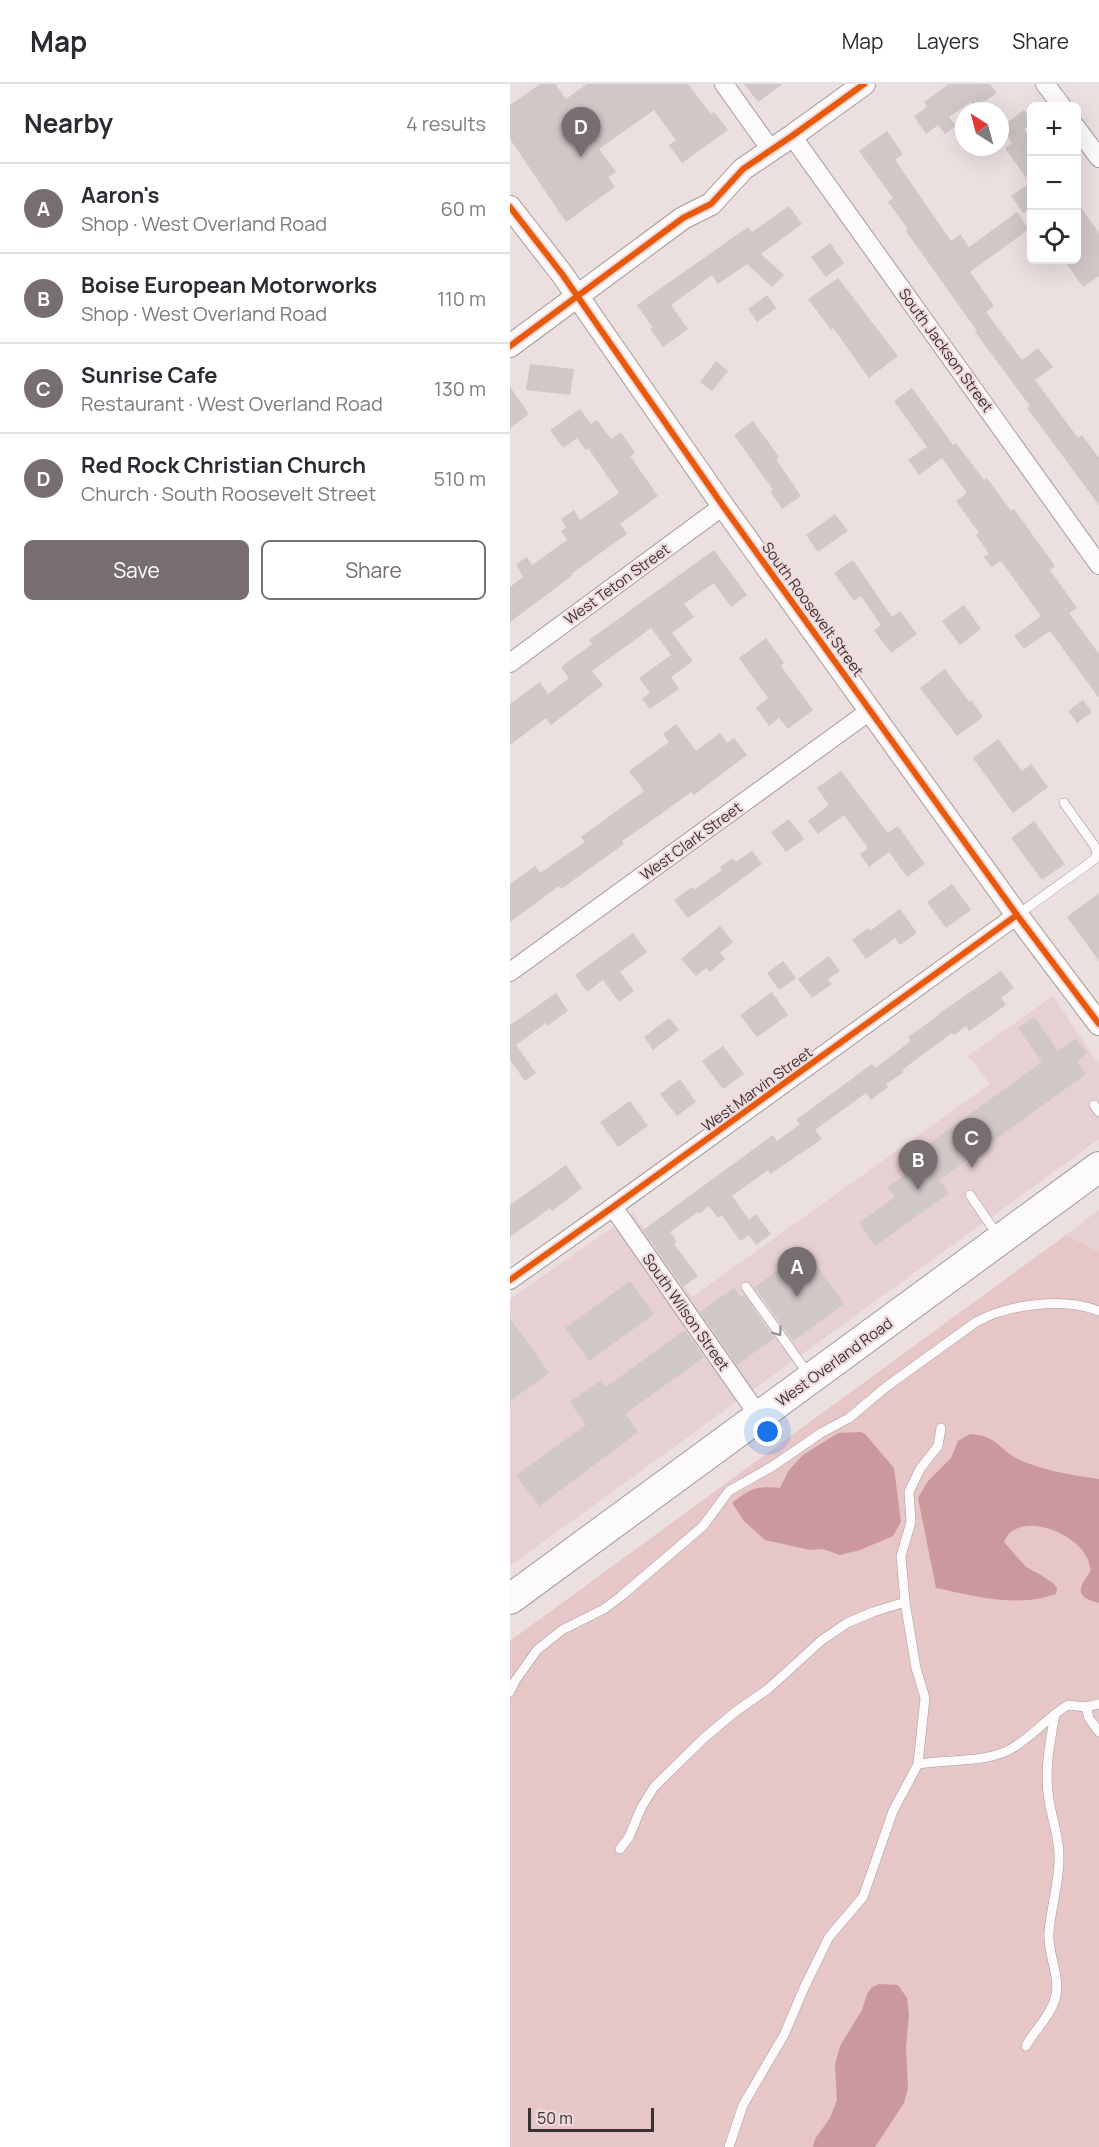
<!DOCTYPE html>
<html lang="en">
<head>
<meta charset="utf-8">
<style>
  :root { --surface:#fff; --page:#f7f7f7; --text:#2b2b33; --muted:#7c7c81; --line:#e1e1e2; --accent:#776e6f }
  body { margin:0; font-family:Manrope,sans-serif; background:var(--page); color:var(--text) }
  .controls { position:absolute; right:18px; top:18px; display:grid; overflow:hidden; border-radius:9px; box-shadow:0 6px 24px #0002 }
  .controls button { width:54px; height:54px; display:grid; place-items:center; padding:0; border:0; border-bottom:2px solid var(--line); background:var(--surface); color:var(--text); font:30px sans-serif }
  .compass { position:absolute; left:445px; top:18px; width:54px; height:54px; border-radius:50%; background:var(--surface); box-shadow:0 6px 24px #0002; rotate:324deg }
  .scale { position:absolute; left:18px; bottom:15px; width:126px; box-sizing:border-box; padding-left:6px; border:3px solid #393132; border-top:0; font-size:16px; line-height:21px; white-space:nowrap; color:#393132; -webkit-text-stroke:4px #f0dadc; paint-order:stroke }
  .you { position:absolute; left:258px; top:1348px; width:21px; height:21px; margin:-15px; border:4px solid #fff; border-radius:50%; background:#1a73e8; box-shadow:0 0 0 9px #1a73e833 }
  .badge { display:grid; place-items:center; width:39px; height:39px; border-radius:50%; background:var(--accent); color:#fff; font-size:20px; font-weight:700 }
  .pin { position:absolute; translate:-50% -50px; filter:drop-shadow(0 2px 3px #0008) }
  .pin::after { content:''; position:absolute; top:32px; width:21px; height:18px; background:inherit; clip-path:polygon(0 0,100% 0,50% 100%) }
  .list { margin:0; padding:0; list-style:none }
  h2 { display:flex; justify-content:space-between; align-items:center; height:78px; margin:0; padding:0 24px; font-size:26px }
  h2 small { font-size:20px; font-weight:400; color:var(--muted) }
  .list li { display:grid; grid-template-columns:39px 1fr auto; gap:18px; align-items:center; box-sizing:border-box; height:90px; padding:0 24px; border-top:2px solid var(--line) }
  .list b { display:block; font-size:22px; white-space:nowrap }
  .list p { margin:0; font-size:20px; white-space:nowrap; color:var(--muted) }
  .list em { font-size:20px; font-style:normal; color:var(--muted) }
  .actions { display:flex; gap:12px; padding:18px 24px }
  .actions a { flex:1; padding:14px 0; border:2px solid var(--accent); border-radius:9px; text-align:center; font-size:21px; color:var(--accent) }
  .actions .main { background:var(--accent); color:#fff }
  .icon { flex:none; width:33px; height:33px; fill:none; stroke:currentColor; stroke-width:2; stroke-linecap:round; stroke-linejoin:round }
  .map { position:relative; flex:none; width:589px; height:2063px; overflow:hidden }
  header { display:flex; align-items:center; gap:36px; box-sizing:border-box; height:84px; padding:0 30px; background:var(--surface); border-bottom:2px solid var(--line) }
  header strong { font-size:28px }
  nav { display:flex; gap:33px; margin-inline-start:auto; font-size:21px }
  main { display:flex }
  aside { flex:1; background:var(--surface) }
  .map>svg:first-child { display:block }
</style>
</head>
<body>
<header>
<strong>Map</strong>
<nav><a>Map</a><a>Layers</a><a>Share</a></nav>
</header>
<main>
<aside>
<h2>Nearby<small>4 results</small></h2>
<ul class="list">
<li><span class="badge">A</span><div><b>Aaron's</b><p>Shop · West Overland Road</p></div><em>60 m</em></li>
<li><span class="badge">B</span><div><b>Boise European Motorworks</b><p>Shop · West Overland Road</p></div><em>110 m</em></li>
<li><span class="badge">C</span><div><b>Sunrise Cafe</b><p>Restaurant · West Overland Road</p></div><em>130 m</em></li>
<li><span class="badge">D</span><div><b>Red Rock Christian Church</b><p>Church · South Roosevelt Street</p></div><em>510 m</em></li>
</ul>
<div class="actions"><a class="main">Save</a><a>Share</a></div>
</aside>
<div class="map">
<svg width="589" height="2063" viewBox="0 0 589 2063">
  <rect width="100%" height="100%" fill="#ebdfe0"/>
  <g fill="#e6d0d2">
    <path d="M543,912l46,69v74l-589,427v-267l123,-86 59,84 298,-213 -22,-28z"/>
    <path d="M589,1126v42l-33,-17z"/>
  </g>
  <path fill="#e7c6c8" d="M556,1151l33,17v895h-589v-506z"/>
  <g fill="#ca989e">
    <path d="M351,1348l4,2 29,34 7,54 -8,14 -33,14 -20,5 -17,-6 -13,1 -45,-10 -21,-19 -12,-18c19,-15 23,-17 48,-15l9,-18 14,-15 35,-22z"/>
    <path d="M460,1350c28,2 27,14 48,25 26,12 53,16 81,20v124c-26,-6 -20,-15 -8,-33 -2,-5 -2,-10 -5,-14 -13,-25 -69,-46 -82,-14l22,25 15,8 12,8 4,5 -1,6c-39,14 -81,2 -120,-6l-18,-90 10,-17 23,-23 7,-17z"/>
    <path d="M369,1900l19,1 9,13 2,17 -3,32 2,41 -4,15 -29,44h-62l2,-8 15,-21 7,-18 -2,-35 5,-19 22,-36 5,-16 5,-7z"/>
  </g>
  <g fill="#d0c7c7">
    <path d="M30,0h15l11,15 21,-15h101l23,30 3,-2 14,18 -46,33 -13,-18 7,-5 -22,-30 -55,39 17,23 -8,5 7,10 -49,35 -56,-83v-34z"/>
    <path d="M234,0h39l-25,18z"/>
    <path d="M439,0h41l7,9 -22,15 -4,-6 -22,15 7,9 -11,8 -7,-9 -12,9 -12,-18 13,-9 -3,-5z"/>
    <path d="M514,26l8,10v4l-8,5 8,10v68l-9,6 -12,-17 19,-13 -25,-35 7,-5 -11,-16z"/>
    <path d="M377,47l16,23 -8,6 56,81 9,-7 9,13 48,-35 12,17 -59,43 24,34 -8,6 36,48 16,-12 15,19 -18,13 43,58 4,-3 17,23v47l-72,-97 3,-2 -55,-74 2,-1 -71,-100 2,-2 -20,-27 5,-4 -34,-47z"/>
    <path d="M567,118l22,31v43l-16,11 -17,-24 4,-3h7z"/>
    <path d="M279,122l13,18 -41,30 23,21 -12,12 -25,-23 -29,20 -6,-9 -41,30 17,24 -25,18 -13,-18 3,-1 -16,-23 111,-78 4,5z"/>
    <path d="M320,159l14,20 -18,14 -15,-20z"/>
    <path d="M328,194l60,78 -29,22 -36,-50 -2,2 -23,-31z"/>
    <path d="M257,211l9,13 -19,14 -9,-13z"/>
    <path d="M206,277l12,10 -16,20 -12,-9z"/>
    <path d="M20,280l44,5 -4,26 -44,-5z"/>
    <path d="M0,303l19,27 -19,14z"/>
    <path d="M402,304l41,57 3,-2 28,37 3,-2 24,33 3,-2 41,57 -5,4 27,38 -8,5 30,41v44l-49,-67 -26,18 -10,-13 27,-20 -40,-55 -10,6 -7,-10 5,-3 -13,-19 3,-2 -23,-32 11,-8 -25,-35 -23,17 -11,-15 19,-13 -33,-46z"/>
    <path d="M70,325l11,15 6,-4 14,19 10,-7 14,21 -5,3 28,40 -38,28 7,10 -56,40 2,1 -63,47v-35l13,-10 -7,-13 11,-7 5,8 35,-25 -6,-9 5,-3 -5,-9 13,-9 6,10 39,-27 -31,-45 -2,2 -9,-12 -14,10 -13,-18z"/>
    <path d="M243,337l26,36 -3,2 25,37 -19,13 -12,-18 3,-1 -39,-55z"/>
    <path d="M325,430l13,17 -30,21 -12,-17z"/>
    <path d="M204,466l33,45 -16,12 -17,-24 -30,21 10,13 -22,16 21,28 -22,16 8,12 -29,20 -8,-10 8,-6 -11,-15 32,-23 -20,-27 -59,43 11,14 -52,40 -5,-7 -36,27v-41l30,-22 8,12 21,-16 -8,-11 31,-23 -3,-4z"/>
    <path d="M343,476l39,57 8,-6 17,23 -26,19 -17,-23 7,-5 -20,-29 -7,5 -20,-28z"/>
    <path d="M454,521l17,24 -21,16 -18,-24z"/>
    <path d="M256,554l18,25 -3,3 32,44 -25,19 -9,-11 -10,8 -13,-18 12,-10 -29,-40z"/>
    <path d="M435,585l24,33 2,-2 12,17 -26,19 -37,-48z"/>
    <path d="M573,616l9,12 -15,11 -9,-12z"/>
    <path d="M166,640l20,27 24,-18 7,10 7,-5 13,17 -53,40 -3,-3 -30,22 -39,27 2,3 -63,45 -2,-3 -49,36v-38l25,-18 5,7 45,-31 -4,-5 63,-46 -15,-20 40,-29 -6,-8z"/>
    <path d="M488,655l24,32 9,-7 17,23 -35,26 -40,-55z"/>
    <path d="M331,687l47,62 10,-7 27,38 -18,13 -18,-25 -20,15 -9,-13 8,-6 -24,-33 -26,19 -10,-13 21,-16 -12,-17z"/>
    <path d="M279,735l15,20 -18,13 -15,-20z"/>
    <path d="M524,737l31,43 -23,16 -31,-42z"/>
    <path d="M242,767l10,13 -74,54 -14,-18 18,-13 2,3 28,-20 -2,-3 13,-9 3,4z"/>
    <path d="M442,800l19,26 -25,18 -19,-26z"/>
    <path d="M589,809v68l-32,-44z"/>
    <path d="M390,825l17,24 -17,12 -5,-7 -29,21 -14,-19 16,-12 2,3z"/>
    <path d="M210,842l13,16 -13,11 5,6 -15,13 -4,-4 -10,8 -15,-17z"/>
    <path d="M123,849l14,19 -27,20 14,19 -15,11 -16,-22 -16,12 -12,-17z"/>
    <path d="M319,872l11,15 -12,8 4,5 -20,14 -14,-19z"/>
    <path d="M273,877l13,17 -17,12 -12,-17z"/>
    <path d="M491,887l13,17 -13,10 5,7 -37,26 -3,-5 -12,9 -2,-2 -50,37 2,2 -18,12 2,3 -17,13 -5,-7 -51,37 7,9 -52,35 -2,-4 -36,26 17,24 7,-6 15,20 -15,11 -7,-10 -9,6 -18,-26 -4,3 -9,-12 -10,8 -1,-2 -28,20 7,10 -3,2 24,32 -15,11 -40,-57 130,-95 4,6 23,-17 -4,-4 76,-56 3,4 36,-27 -3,-4 31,-22 -1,-1z"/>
    <path d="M262,908l16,23 -31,22 -17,-22z"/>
    <path d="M46,909l12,18 -21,15 -1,-3 -30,22 20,28 -11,8 -15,-21v-35z"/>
    <path d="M524,933l24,34 18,-13 11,15 -10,8 9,13 -147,106 10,13 -74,53 -16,-23 36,-26 -7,-10 41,-30 -6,-9 119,-86 -24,-34z"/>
    <path d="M159,934l10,12 -26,20 -9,-13z"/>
    <path d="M213,962l21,28 -21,15 -21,-28z"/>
    <path d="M170,995l16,23 -19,14 -17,-22z"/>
    <path d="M120,1017l18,25 -30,21 -18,-25z"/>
    <path d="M56,1081l16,23 -30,23 -2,-3 -40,29v-32z"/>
    <path d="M295,1166l39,54 -51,37 -38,-54z"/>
    <path d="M120,1197l24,33 -65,47 -24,-33z"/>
    <path d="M224,1204l7,9 3,-2 30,43 -37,27 -37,-53z"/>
    <path d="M0,1234l39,55 -39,28z"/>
    <path d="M175,1246l19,27 -79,57 13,18 -99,74 -23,-31 70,-50 -16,-23 31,-22 5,7z"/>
  </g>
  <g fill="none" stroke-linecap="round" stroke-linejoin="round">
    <g stroke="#a49b9b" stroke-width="10">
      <g id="service">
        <path d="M507,831l78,-56 2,-7 -3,-7 -30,-42"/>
        <path d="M584,1021l5,7"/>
        <path d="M460,1111l29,42"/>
        <path d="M236,1203l63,88"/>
        <path d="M0,1608l5,-11 22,-31 25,-20 42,-21 16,-12 83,-71 26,-35 44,-25 48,-33 28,-15 37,-31 90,-65c33,-18 88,-25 123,-11"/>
        <path d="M576,1623l3,11 10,14"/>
        <path d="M408,1680c29,-5 62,-1 89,-13 23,-11 39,-33 61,-46l18,2 13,-3"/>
        <path d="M110,1765l9,-12 12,-29 13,-21 50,-49 31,-26 33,-23 54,-49 25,-17 26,-11 32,-10"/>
        <path d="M516,1962c9,-17 26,-31 30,-51 4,-21 -9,-42 -7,-63 2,-25 10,-48 10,-73 1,-20 -7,-39 -10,-59 -5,-29 1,-58 6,-86"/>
        <path d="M219,2063l14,-42 41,-70 20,-47 25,-51 34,-40 30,-86 25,-47 7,-66 -9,-30 -11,-66 -4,-46 10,-34 -2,-30 11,-23 18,-23 3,-18"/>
      </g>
    </g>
    <g stroke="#a49b9b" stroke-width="20">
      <g id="minor">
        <path d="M214,0l47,66"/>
        <path d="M535,0l17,22"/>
        <path d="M566,43l23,31"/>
        <path d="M282,52l307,429"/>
        <path d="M0,579l213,-157"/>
        <path d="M0,888l361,-262"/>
        <path d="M103,1123l146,209"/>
        <path d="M0,1196l103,-73 404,-292"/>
      </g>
    </g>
    <g stroke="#a49b9b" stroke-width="24">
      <g id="tertiary">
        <path d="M0,123l52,67 161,232 294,409 82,109"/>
        <path d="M0,262l173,-128 28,-14 32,-35 49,-33 72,-52"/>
      </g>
    </g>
    <g stroke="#a49b9b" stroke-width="32">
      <path id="primary" d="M0,1515l589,-432"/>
    </g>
    <use href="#service" stroke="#fcfafa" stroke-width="9"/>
    <use href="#minor" stroke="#fcfafa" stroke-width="18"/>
    <use href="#tertiary" stroke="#fcfafa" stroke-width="22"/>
    <use href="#primary" stroke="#fcfafa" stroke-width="30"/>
    <g stroke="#f0dadc" stroke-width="10">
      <g id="cycleway">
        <path d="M0,123l52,67 161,232 294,409 82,109"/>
        <path d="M0,262l173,-128 28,-14 32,-35 49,-33 72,-52"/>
        <path d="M0,1196l103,-73 404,-292"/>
      </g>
    </g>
    <use href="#cycleway" stroke="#e8590c" stroke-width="6"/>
  </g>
  <defs><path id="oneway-chevron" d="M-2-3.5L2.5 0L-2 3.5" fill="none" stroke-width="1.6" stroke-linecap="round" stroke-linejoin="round" transform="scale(1.5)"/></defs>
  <use stroke="#9a9696" href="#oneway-chevron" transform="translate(268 1248) rotate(54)"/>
  <g text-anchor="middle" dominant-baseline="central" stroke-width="4.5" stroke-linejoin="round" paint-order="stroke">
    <g font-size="15" fill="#393132" stroke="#f0dadc">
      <text transform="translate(436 266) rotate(54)">South Jackson Street</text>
      <text transform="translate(107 500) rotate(-36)">West Teton Street</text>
      <text transform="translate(303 525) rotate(54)">South Roosevelt Street</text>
      <text transform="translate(181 757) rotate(-36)">West Clark Street</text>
      <text transform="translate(247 1005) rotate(-36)">West Marvin Street</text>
      <text transform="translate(176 1228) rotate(55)">South Wilson Street</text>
      <text transform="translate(324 1278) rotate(-36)">West Overland Road</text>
    </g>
  </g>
</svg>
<div class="controls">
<button>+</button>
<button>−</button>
<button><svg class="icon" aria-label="locate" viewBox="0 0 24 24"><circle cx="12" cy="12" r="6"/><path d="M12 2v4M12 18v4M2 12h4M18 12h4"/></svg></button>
</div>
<svg class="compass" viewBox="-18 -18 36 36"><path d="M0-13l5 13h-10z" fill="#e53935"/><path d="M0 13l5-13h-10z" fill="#7c7c81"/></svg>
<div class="scale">50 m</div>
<div class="you"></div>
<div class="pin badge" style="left:287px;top:1213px">A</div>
<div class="pin badge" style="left:408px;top:1106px">B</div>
<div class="pin badge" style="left:462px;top:1084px">C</div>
<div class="pin badge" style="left:71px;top:73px">D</div>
</div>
</main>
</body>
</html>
